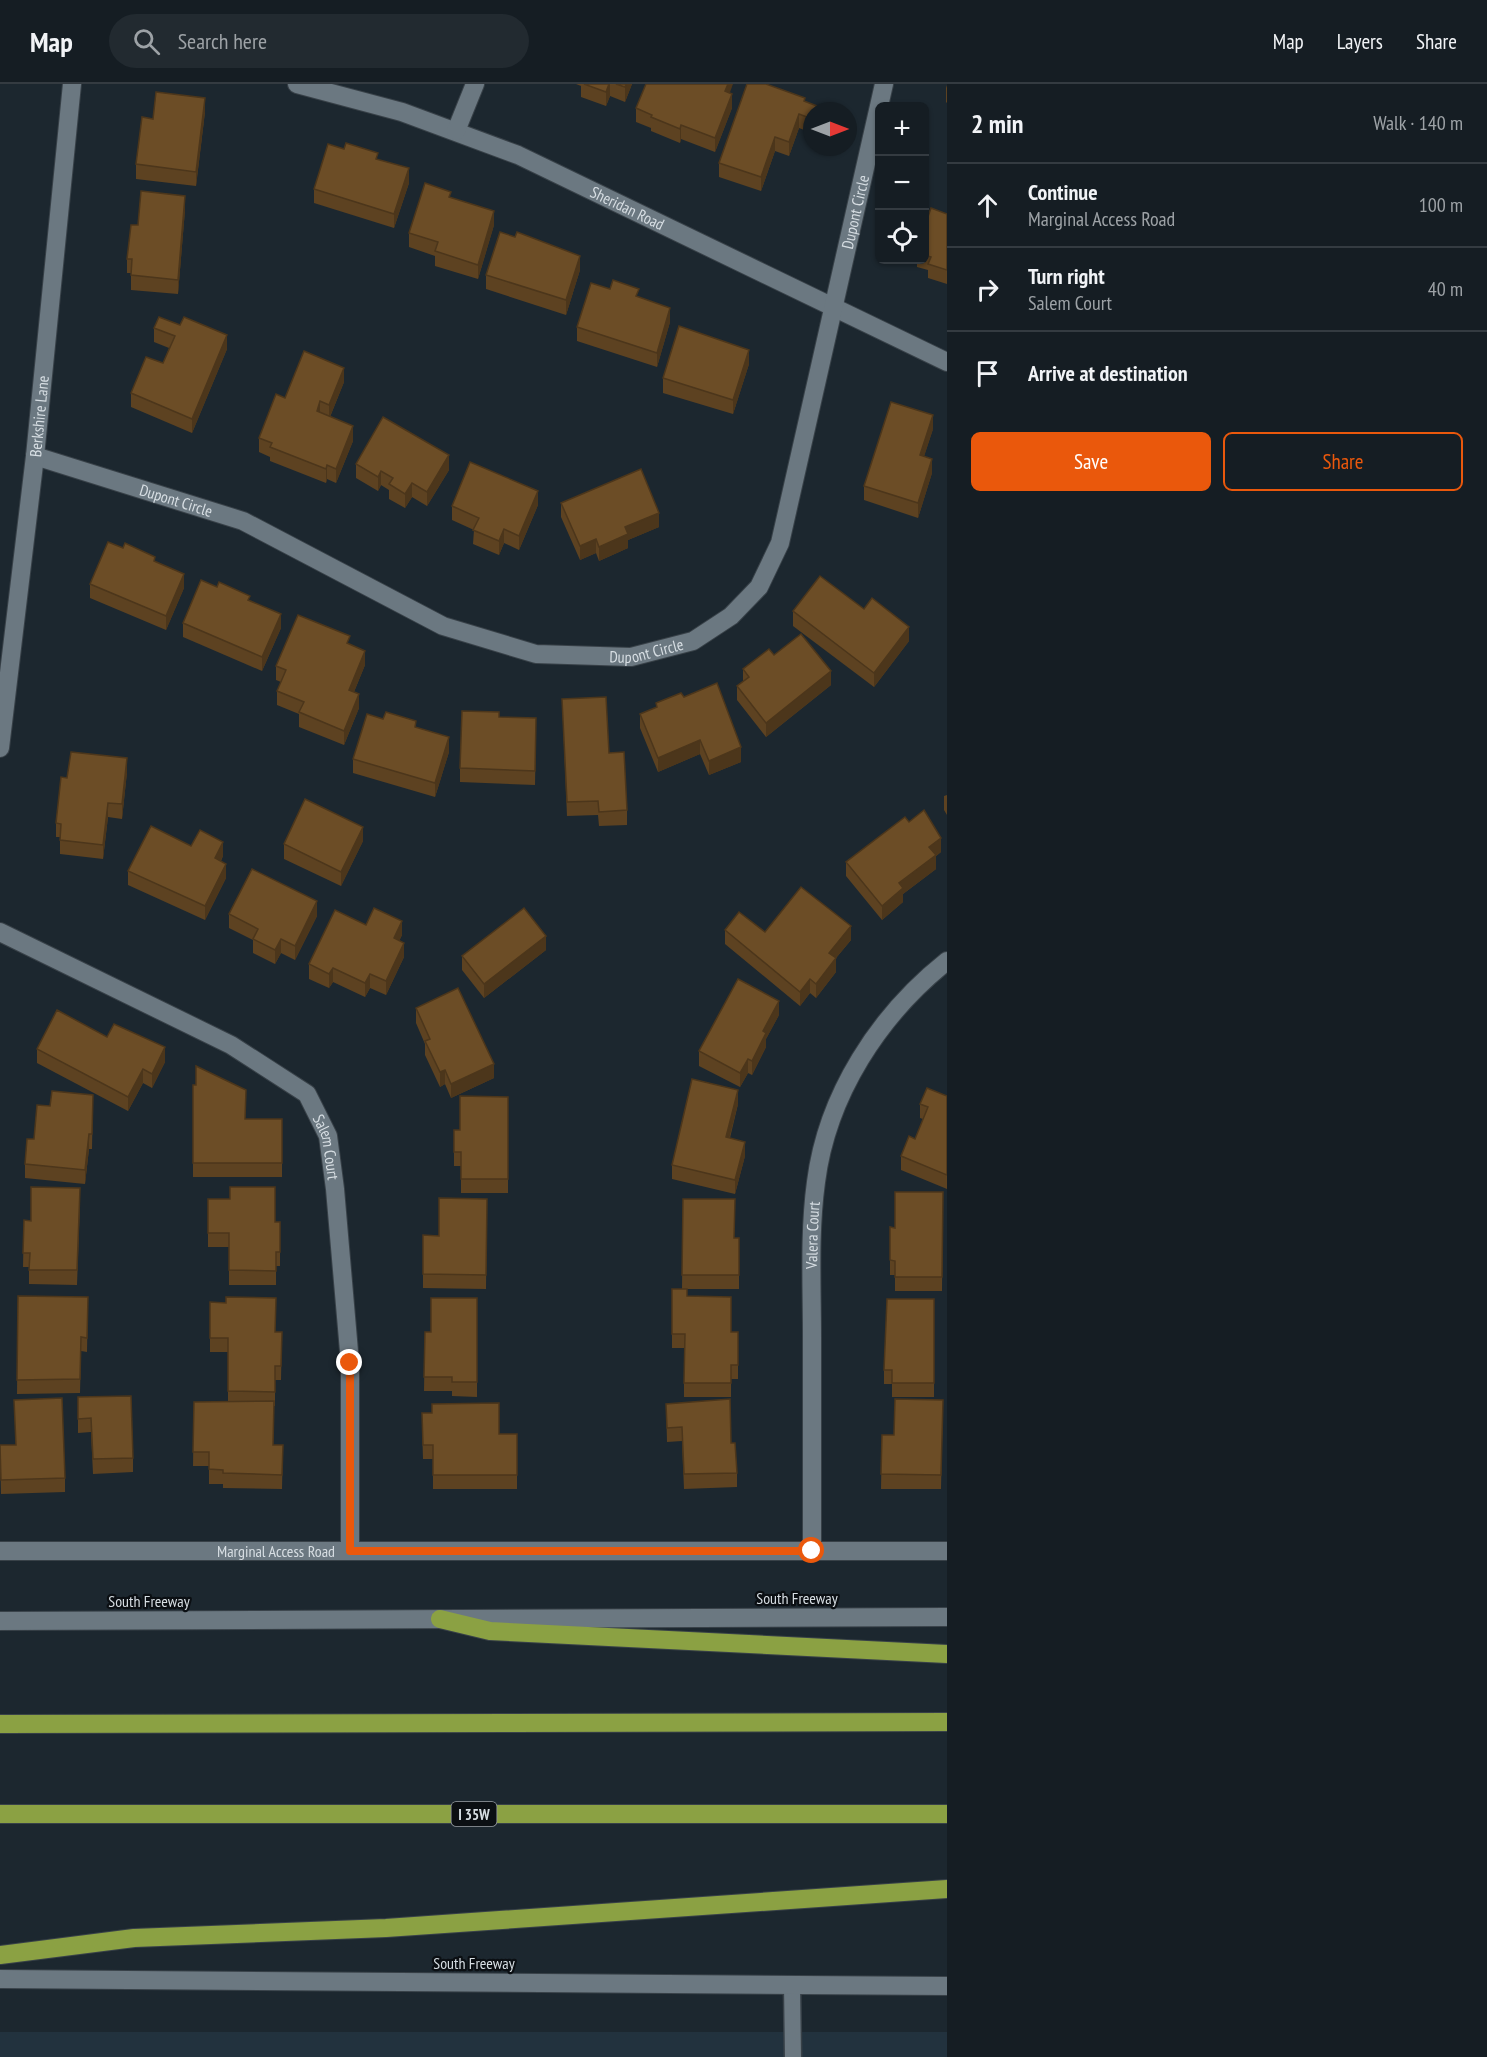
<!DOCTYPE html>
<html lang="en">
<head>
<meta charset="utf-8">
<style>
  :root { --surface:#151d23; --page:#222a30; --text:#f1f3f6; --muted:#9da2a6; --line:#343b41; --accent:#ea580c }
  body { margin:0; font-family:"PT Sans Narrow",sans-serif; background:var(--page); color:var(--text) }
  .controls { position:absolute; right:18px; top:18px; display:grid; overflow:hidden; border-radius:9px; box-shadow:0 2px 4px #0004 }
  .controls button { width:54px; height:54px; display:grid; place-items:center; padding:0; border:0; border-bottom:2px solid var(--line); background:var(--surface); color:var(--text); font:30px sans-serif }
  .compass { position:absolute; left:803px; top:18px; width:54px; height:54px; border-radius:50%; background:var(--surface); box-shadow:0 2px 4px #0004; rotate:90deg }
  .stop { position:absolute; width:18px; height:18px; margin:-14px; border:4px solid #ea580c; border-radius:50%; background:#fff }
  .stop.end { background:#ea580c; border-color:#fff; box-shadow:0 2px 6px #0008 }
  .list { margin:0; padding:0; list-style:none }
  h2 { display:flex; justify-content:space-between; align-items:center; height:78px; margin:0; padding:0 24px; font-size:26px }
  h2 small { font-size:20px; font-weight:400; color:var(--muted) }
  .list li { display:grid; grid-template-columns:39px 1fr auto; gap:18px; align-items:center; box-sizing:border-box; height:84px; padding:0 24px; border-top:2px solid var(--line) }
  .list b { display:block; font-size:22px; white-space:nowrap }
  .list p { margin:0; font-size:20px; white-space:nowrap; color:var(--muted) }
  .list em { font-size:20px; font-style:normal; color:var(--muted) }
  .actions { display:flex; gap:12px; padding:18px 24px }
  .actions a { flex:1; padding:14px 0; border:2px solid var(--accent); border-radius:9px; text-align:center; font-size:21px; color:var(--accent) }
  .actions .main { background:var(--accent); color:#fff }
  .icon { flex:none; width:33px; height:33px; fill:none; stroke:currentColor; stroke-width:2; stroke-linecap:round; stroke-linejoin:round }
  .map { position:relative; flex:none; width:947px; height:1973px; overflow:hidden }
  header { display:flex; align-items:center; gap:36px; box-sizing:border-box; height:84px; padding:0 30px; background:var(--surface); border-bottom:2px solid var(--line) }
  header strong { font-size:28px }
  nav { display:flex; gap:33px; margin-inline-start:auto; font-size:21px }
  .search { width:420px; height:54px; background:var(--page); display:flex; align-items:center; gap:15px; box-sizing:border-box; padding:0 21px; border-radius:33px; color:var(--muted); font-size:22px }
  main { display:flex }
  aside { flex:1; background:var(--surface) }
  .map>svg:first-child { display:block }
</style>
</head>
<body>
<header>
<strong>Map</strong>
<div class="search"><svg class="icon" aria-label="search" viewBox="0 0 24 24"><circle cx="10" cy="10" r="6"/><path d="M15 15l6 6"/></svg>Search here</div>
<nav><a>Map</a><a>Layers</a><a>Share</a></nav>
</header>
<main>
<div class="map">
<svg width="947" height="1973" viewBox="0 0 947 1973">
  <rect width="100%" height="100%" fill="#1c272f"/>
  <rect fill="#22323e" x="0" y="1948" width="947" height="25"/>
  <g fill="none" stroke-linecap="round" stroke-linejoin="round">
    <g stroke="#384148" stroke-width="19">
      <path id="lane" d="M792,1901l1,72"/>
    </g>
    <g stroke="#384148" stroke-width="20">
      <g id="street">
        <path id="s1" d="M297,0l105,28 116,43 429,207"/>
        <path d="M456,47l19,-47"/>
        <path id="s2" d="M35,372l208,65 200,105 93,28 95,3 62,-16 38,-25 28,-29 21,-44 104,-459"/>
        <path id="s3" d="M0,664l35,-292 37,-372"/>
        <path id="s4" d="M0,848l231,113 76,49 21,42 7,53 15,174v188"/>
        <path id="s5" d="M0,1467h947"/>
        <path id="s6" d="M812,1467c0,-71 0,-143 0,-214 0,-51 -3,-104 4,-155 11,-87 63,-167 131,-221"/>
      </g>
    </g>
    <g stroke="#384148" stroke-width="20">
      <g id="secondary">
        <path d="M0,1537l947,-4"/>
        <path d="M0,1895l947,7"/>
      </g>
    </g>
    <g stroke="#384148" stroke-width="20">
      <g id="highway">
        <path d="M440,1535l50,12 457,23"/>
        <path d="M0,1640l947,-2"/>
        <path d="M0,1730h947"/>
        <path d="M0,1871l134,-17 252,-10 561,-39"/>
      </g>
    </g>
    <use href="#lane" stroke="#6b7881" stroke-width="16"/>
    <use href="#street" stroke="#6b7881" stroke-width="18"/>
    <use href="#secondary" stroke="#6b7881" stroke-width="18"/>
    <use href="#highway" stroke="#8ba143" stroke-width="18"/>
  </g>
  <g fill="#5d4221">
    <path d="M576,0h56l-7,18 -15,-6 -4,10 -25,-9v-11z"/>
    <path d="M947,1v18l-1,-1v-14z"/>
    <path d="M729,9l3,15 -17,44 -34,-13 -1,4 -29,-12v-3l-15,-6v-14z"/>
    <path d="M805,17l12,10h-5v22l-13,-5 -10,28 -14,-5 -14,40 -42,-14v-14z"/>
    <path d="M205,28l-9,74 -60,-7v-15l17,-45z"/>
    <path d="M378,75l31,24 -15,45 -80,-25v-14z"/>
    <path d="M451,113l43,28 -16,54 -43,-13v-10l-26,-9v-14z"/>
    <path d="M185,126l-7,84 -47,-4v-17h-4v-14l11,-34z"/>
    <path d="M947,130v70l-19,-6v-8l-11,-3v-7h7v-32z"/>
    <path d="M580,186l-14,45 -80,-26v-14z"/>
    <path d="M639,213l31,25 -13,45 -80,-26v-14z"/>
    <path d="M154,244l73,21 -35,84 -61,-26v-14l32,-30 6,-15 -15,-6z"/>
    <path d="M749,280l-16,50 -70,-21v-15z"/>
    <path d="M344,298l-14,35 23,24 -17,42 -9,-4 -1,4 -56,-22v-4l-11,-5v-14l26,-40z"/>
    <path d="M933,345l-9,27 8,17 -14,45 -54,-18v-14z"/>
    <path d="M356,380l93,6 -22,36 -15,-9 -7,11 -16,-9v-9l-8,-5 -3,6 -22,-13z"/>
    <path d="M561,419l98,24 -31,13v8l-29,13 -3,-8 -16,7 -19,-43z"/>
    <path d="M538,421l-19,45 -15,-7 -5,12 -26,-11 1,-14 -22,-10v-14z"/>
    <path d="M155,477l29,27 -18,42 -76,-32v-14z"/>
    <path d="M250,517l31,27 -19,43 -79,-34v-14z"/>
    <path d="M864,525l45,32 -35,46 -81,-61v-15z"/>
    <path d="M350,560l15,21 -11,27 5,16 -15,37 -45,-18v-13l-22,-9v-14l4,-9 -5,-2v-14z"/>
    <path d="M774,571l57,30 -65,52 -29,-37v-14l6,-5v-12z"/>
    <path d="M684,613l57,65 -32,13 -9,-21 -42,18 -18,-44v-14l16,-6v-5z"/>
    <path d="M562,615l47,54 18,57v15l-28,1 -1,-11 -31,1z"/>
    <path d="M499,633l37,15 -1,53 -75,-3v-14z"/>
    <path d="M449,668l-14,45 -82,-24v-14z"/>
    <path d="M127,688l-5,47 -14,-2 -5,42 -43,-5v-17h-4v-14z"/>
    <path d="M947,711v20l-3,-5v-14z"/>
    <path d="M909,738l32,30 -5,4v13l-33,25v8l-21,18 -36,-44v-14z"/>
    <path d="M363,757l-22,45 -57,-27v-15z"/>
    <path d="M223,772l-2,5 5,17 -21,42 -77,-35v-14z"/>
    <path d="M229,830l88,2 -22,44 -14,-7 -6,11 -22,-11v-13l-24,-12z"/>
    <path d="M366,841l36,10 -3,6 5,16 -18,38 -16,-7 -5,9 -32,-15 -4,6 -20,-9v-15z"/>
    <path d="M725,846l40,2 86,8 -15,18v14l-20,26 -6,-5 -10,13 -75,-62z"/>
    <path d="M546,866l-62,48 -22,-28v-14z"/>
    <path d="M416,924l78,70 -43,20 -6,-14 -5,3 -15,-32v-11l-9,-21z"/>
    <path d="M779,931l-13,24v8l-14,28 -4,-2 -8,14 -41,-21v-15z"/>
    <path d="M107,953l58,25 -13,26 -9,-5 -15,28 -91,-48v-14z"/>
    <path d="M193,1001l53,34h36v58h-89z"/>
    <path d="M93,1011l-1,54h-3l-4,35 -60,-6v-14l9,-25 16,-33z"/>
    <path d="M947,1012v93l-46,-19v-14l14,-17 8,-20 -3,-1v-14z"/>
    <path d="M508,1013v96h-47v-27h-7v-36h6z"/>
    <path d="M738,1020l-8,34 15,18 -10,38 -63,-15v-14z"/>
    <path d="M943,1108l-1,99h-47v-16h-5v-48l5,1z"/>
    <path d="M208,1115l67,23h5v44h-4v19h-47v-38h-21z"/>
    <path d="M487,1115l-1,90 -63,-1v-53l16,1z"/>
    <path d="M683,1115l52,39h4v51h-52v7l44,36h7v47h-7v18h-47v-49h-12v-59h10z"/>
    <path d="M80,1118l-3,83 -48,-1v-17h-6l1,-47 7,1z"/>
    <path d="M18,1212l70,1 -1,55 -6,-1 -1,42 -63,1z"/>
    <path d="M477,1214v99l-25,-1v-5h-28l1,-59h6z"/>
    <path d="M934,1215v98h-42v-13h-8v-14z"/>
    <path d="M210,1218l65,30h7l-1,48h-6v26h-1l-1,39h10l-1,44 -59,-1v-4h-14v-18h-16l1,-64h34v-50h-18z"/>
    <path d="M78,1313l55,61v14l-40,2 -2,-42 -13,1z"/>
    <path d="M14,1316l51,78v14l-64,2 -1,-49h16z"/>
    <path d="M943,1316l-2,89h-60l1,-54h12z"/>
    <path d="M666,1320l65,39 6,30v14l-53,2 -2,-48 -15,1z"/>
    <path d="M422,1343l77,7h18v55h-84v-30h-10z"/>
  </g>
  <g fill="#4c361b">
    <path d="M609,0h1v12l-4,10v-14z"/>
    <path d="M626,0h6l-7,18v-15z"/>
    <path d="M728,0h5l-8,22v-15z"/>
    <path d="M732,10v14l-17,44v-14z"/>
    <path d="M205,14v14l-9,74v-14z"/>
    <path d="M799,30v14l-10,28v-14z"/>
    <path d="M681,41v14l-1,4v-14z"/>
    <path d="M775,53v14l-14,40v-14z"/>
    <path d="M409,84v15l-15,45v-14z"/>
    <path d="M185,112v14l-7,84v-14z"/>
    <path d="M494,127v14l-16,54v-14z"/>
    <path d="M580,172v14l-14,45v-15z"/>
    <path d="M670,224v14l-13,45v-14z"/>
    <path d="M227,251v14l-35,84v-14z"/>
    <path d="M749,266v14l-16,50v-14z"/>
    <path d="M344,284v14l-15,37v-14z"/>
    <path d="M320,317v14l-3,-4z"/>
    <path d="M933,331v14l-13,40v-14z"/>
    <path d="M353,342v15l-17,42v-14z"/>
    <path d="M449,371v15l-22,36v-14z"/>
    <path d="M932,375v14l-14,45v-15z"/>
    <path d="M327,381v14l-1,4v-14z"/>
    <path d="M381,387v14l-3,6v-14z"/>
    <path d="M412,399v14l-7,11v-14z"/>
    <path d="M538,407v14l-19,45v-14z"/>
    <path d="M659,429v14l-31,13v8l-29,13v-14l26,-20z"/>
    <path d="M504,445v14l-5,12v-14z"/>
    <path d="M596,455v14l-16,7v-14z"/>
    <path d="M184,490v14l-18,42v-14z"/>
    <path d="M281,530v14l-19,43v-14z"/>
    <path d="M909,543v14l-35,46v-14z"/>
    <path d="M365,567v14l-16,39v-14z"/>
    <path d="M831,587v14l-65,52v-14z"/>
    <path d="M359,610v14l-15,37v-14z"/>
    <path d="M449,653v15l-14,45v-14z"/>
    <path d="M700,656v14l-42,18v-14z"/>
    <path d="M741,663v15l-32,13v-14z"/>
    <path d="M127,674v14l-5,47v-15z"/>
    <path d="M108,719v14l-5,42v-14z"/>
    <path d="M363,743v14l-22,45v-14z"/>
    <path d="M941,754v14l-5,4v13l-33,25v8l-21,18v-14l17,-23 30,-36z"/>
    <path d="M223,758v14l-8,16v-14z"/>
    <path d="M226,780v14l-21,42v-14z"/>
    <path d="M317,817v15l-22,44v-14z"/>
    <path d="M402,837v14l-8,17v-14z"/>
    <path d="M851,842v14l-15,18v14l-20,26v-14l13,-31z"/>
    <path d="M546,852v14l-62,48v-14z"/>
    <path d="M281,855v14l-6,11v-14z"/>
    <path d="M404,859v14l-18,38v-14z"/>
    <path d="M333,884v14l-4,6v-14z"/>
    <path d="M370,890v14l-5,9v-14z"/>
    <path d="M810,895v14l-10,13v-14z"/>
    <path d="M779,917v14l-13,24v8l-14,28v-14l11,-30z"/>
    <path d="M165,963v15l-13,26v-14z"/>
    <path d="M748,975v14l-8,14v-14z"/>
    <path d="M494,980v14l-43,20v-14z"/>
    <path d="M143,985v14l-15,28v-14z"/>
    <path d="M445,986v14l-5,3v-15z"/>
    <path d="M738,1006v14l-12,47v-14z"/>
    <path d="M89,1050v15l-4,35v-14z"/>
    <path d="M745,1058v14l-10,38v-14z"/>
  </g>
  <g fill="#6c4d26" stroke="#4c361b" stroke-width="1.5">
    <path d="M584,0h25l-3,8z"/>
    <path d="M616,0h10l-1,3z"/>
    <path d="M646,0h82l-3,7 7,3 -17,44 -34,-13 -1,4 -29,-12 1,-2 -16,-7z"/>
    <path d="M747,0h19l39,14 -1,3 13,5 -2,5h-3v8l-13,-5 -10,28 -14,-5 -14,40 -42,-14z"/>
    <path d="M156,8l49,6 -9,74 -60,-8 6,-47 11,2z"/>
    <path d="M346,59l32,10 -2,6 33,9 -15,46 -80,-25 14,-45 16,5z"/>
    <path d="M425,99l26,9 -2,5 45,14 -16,54 -43,-14 3,-9 -29,-9z"/>
    <path d="M141,107l44,5 -7,84 -47,-5 1,-16h-5l4,-34h7z"/>
    <path d="M931,124l16,6v56l-19,-6 3,-7 -7,-2v-27z"/>
    <path d="M500,148l15,5 2,-5 63,24 -14,44 -80,-25z"/>
    <path d="M613,196l26,9 -3,7 34,12 -13,45 -80,-26 14,-44 19,6z"/>
    <path d="M159,233l21,8 4,-8 43,18 -35,84 -61,-26 15,-36 17,6 12,-27 -21,-8z"/>
    <path d="M679,242l70,24 -16,50 -70,-22z"/>
    <path d="M304,267l40,17 -15,37 -9,-4 -3,10 36,15 -17,43 -9,-4 -1,4 -56,-22 2,-4 -13,-5 17,-44 9,4z"/>
    <path d="M891,318l42,13 -13,40 12,4 -14,44 -54,-17z"/>
    <path d="M383,333l66,38 -22,37 -15,-9 -7,11 -16,-10 4,-6 -12,-7 -3,6 -22,-13z"/>
    <path d="M470,378l68,29 -19,45 -15,-7 -5,12 -26,-11 6,-12 -27,-12z"/>
    <path d="M641,385l18,44 -34,14 3,7 -29,13 -3,-8 -16,7 -19,-43z"/>
    <path d="M108,458l15,6 2,-5 30,14 -1,4 30,13 -18,42 -76,-32z"/>
    <path d="M820,492l44,33 8,-11 37,29 -35,46 -81,-62z"/>
    <path d="M201,496l16,7 2,-5 31,14 -2,4 33,14 -19,43 -79,-34z"/>
    <path d="M298,531l52,21 -3,7 18,8 -16,39 10,4 -15,37 -45,-19 5,-10 -27,-11 9,-21 -10,-4z"/>
    <path d="M801,550l30,37 -65,52 -29,-37 12,-9 -6,-8 26,-20 5,6z"/>
    <path d="M717,599l24,64 -32,14 -9,-21 -42,18 -18,-44 17,-7 -1,-4 25,-10 3,4z"/>
    <path d="M606,613l3,56 15,-1 3,58 -28,2 -1,-11 -31,1 -5,-103z"/>
    <path d="M462,627l37,1v5l37,1 -1,53 -75,-3z"/>
    <path d="M386,628l30,9 -1,6 34,10 -14,46 -82,-24 14,-45 16,5z"/>
    <path d="M71,668l56,6 -5,46 -14,-1 -5,42 -43,-5 1,-16 -5,-1 5,-46 6,1z"/>
    <path d="M305,715l58,28 -22,45 -57,-28z"/>
    <path d="M924,726l17,28 -12,9 7,8 -37,28 4,5 -21,18 -36,-44 59,-45 4,5z"/>
    <path d="M151,742l40,20 9,-16 23,12 -8,16 11,6 -21,42 -77,-35z"/>
    <path d="M252,785l65,32 -22,45 -14,-7 -6,11 -22,-11 5,-10 -29,-15z"/>
    <path d="M801,803l50,39 -22,27 7,5 -20,26 -6,-5 -10,13 -75,-62 14,-18 26,20z"/>
    <path d="M374,824l28,13 -8,17 10,5 -18,38 -16,-7 -5,9 -32,-15 -4,6 -20,-10 26,-54 31,15z"/>
    <path d="M524,824l22,28 -62,48 -22,-28z"/>
    <path d="M738,895l41,22 -16,30 3,2 -14,28 -4,-2 -8,14 -41,-22z"/>
    <path d="M458,904l36,76 -43,20 -6,-14 -5,2 -15,-31 5,-2 -14,-31z"/>
    <path d="M57,926l50,27 7,-13 51,23 -13,27 -9,-5 -15,28 -91,-48z"/>
    <path d="M196,982l50,24 -1,29h37v44h-89v-78h3z"/>
    <path d="M692,995l46,11 -12,47 19,5 -10,38 -63,-15z"/>
    <path d="M927,1004l20,8v79l-46,-19 8,-20 6,3 13,-32 -8,-3z"/>
    <path d="M52,1007l41,4 -1,39h-3l-4,36 -60,-6 2,-25h7l3,-34 13,1z"/>
    <path d="M460,1012l48,1v82h-47v-27h-7v-22h6z"/>
    <path d="M31,1103l49,1 -3,82h-48l1,-17h-7l1,-33 7,1z"/>
    <path d="M230,1103h45v35h5v30h-4v19l-47,-1v-37h-21v-34h22z"/>
    <path d="M895,1108h48l-1,85h-47v-16l-5,-1v-33l5,1z"/>
    <path d="M439,1114l48,1 -1,76 -63,-1v-39l16,1z"/>
    <path d="M683,1115h52l-1,39h5v37h-57z"/>
    <path d="M672,1205h15v7l44,1v35h7v33h-7v18h-47l1,-49h-13z"/>
    <path d="M18,1212l70,1 -1,41 -6,-1 -1,42 -63,1z"/>
    <path d="M226,1213l50,1 -1,34h7l-1,34h-6v26l-47,-1v-53h-18v-36l16,1z"/>
    <path d="M431,1214h46v84h-25v-5h-28l1,-45h6z"/>
    <path d="M887,1215h47v84h-42v-13h-8z"/>
    <path d="M131,1312l2,62 -40,1 -2,-41 -13,1v-22z"/>
    <path d="M62,1314l3,80 -64,2 -1,-35h16l-2,-45z"/>
    <path d="M730,1315l1,44h4l2,30 -53,1 -2,-47 -15,1 -1,-24z"/>
    <path d="M895,1315l48,1 -2,75 -60,-1 1,-39h12z"/>
    <path d="M274,1317l-1,44h10l-1,30 -59,-2v-3l-14,-1v-17h-16l1,-50z"/>
    <path d="M499,1319v31h18v41h-84v-30h-10l-1,-32h10v-9z"/>
  </g>
  <g fill="none" stroke-linecap="round" stroke-linejoin="round">
    <path stroke="#ea580c" stroke-width="8" d="M350,1279v188h462"/>
  </g>
  <g text-anchor="middle" dominant-baseline="central" stroke-width="4.5" stroke-linejoin="round" paint-order="stroke">
    <rect fill="#0b0f13" stroke="#9aa0a5" stroke-width="1.5" x="451.5" y="1718" width="45" height="24" rx="4.5"/>
    <g font-size="15" font-weight="bold" fill="#d7dee3">
      <text x="474" y="1730">I 35W</text>
    </g>
    <g font-size="16" fill="#d7dee3" stroke="#0b0f13">
      <text stroke="none"><textPath href="#s1" startOffset="354">Sheridan Road</textPath></text>
      <text stroke="none"><textPath href="#s2" startOffset="1174">Dupont Circle</textPath></text>
      <text stroke="none"><textPath href="#s3" startOffset="334">Berkshire Lane</textPath></text>
      <text stroke="none"><textPath href="#s2" startOffset="148">Dupont Circle</textPath></text>
      <text stroke="none"><textPath href="#s2" startOffset="652">Dupont Circle</textPath></text>
      <text stroke="none"><textPath href="#s4" startOffset="405">Salem Court</textPath></text>
      <text stroke="none"><textPath href="#s6" startOffset="316">Valera Court</textPath></text>
      <text stroke="none"><textPath href="#s5" startOffset="276">Marginal Access Road</textPath></text>
      <text x="797" y="1514">South Freeway</text>
      <text x="149" y="1517">South Freeway</text>
      <text x="474" y="1879">South Freeway</text>
    </g>
  </g>
</svg>
<div class="controls">
<button>+</button>
<button>−</button>
<button><svg class="icon" aria-label="locate" viewBox="0 0 24 24"><circle cx="12" cy="12" r="6"/><path d="M12 2v4M12 18v4M2 12h4M18 12h4"/></svg></button>
</div>
<svg class="compass" viewBox="-18 -18 36 36"><path d="M0-13l5 13h-10z" fill="#e53935"/><path d="M0 13l5-13h-10z" fill="#9da2a6"/></svg>
<div class="stop" style="left:812px;top:1467px"></div>
<div class="stop end" style="left:350px;top:1279px"></div>
</div>
<aside>
<h2>2 min<small>Walk · 140 m</small></h2>
<ul class="list">
<li><svg class="icon" aria-label="ahead" viewBox="0 0 24 24"><path d="M12 20V5M6 11l6-6 6 6"/></svg><div><b>Continue</b><p>Marginal Access Road</p></div><em>100 m</em></li>
<li><svg class="icon" aria-label="right" viewBox="0 0 24 24"><path d="M7 20v-9h11M14 6l5 5-5 5"/></svg><div><b>Turn right</b><p>Salem Court</p></div><em>40 m</em></li>
<li><svg class="icon" aria-label="arrive" viewBox="0 0 24 24"><path d="M6 21V4h12l-3 4 3 4H6"/></svg><div><b>Arrive at destination</b></div></li>
</ul>
<div class="actions"><a class="main">Save</a><a>Share</a></div>
</aside>
</main>
</body>
</html>
